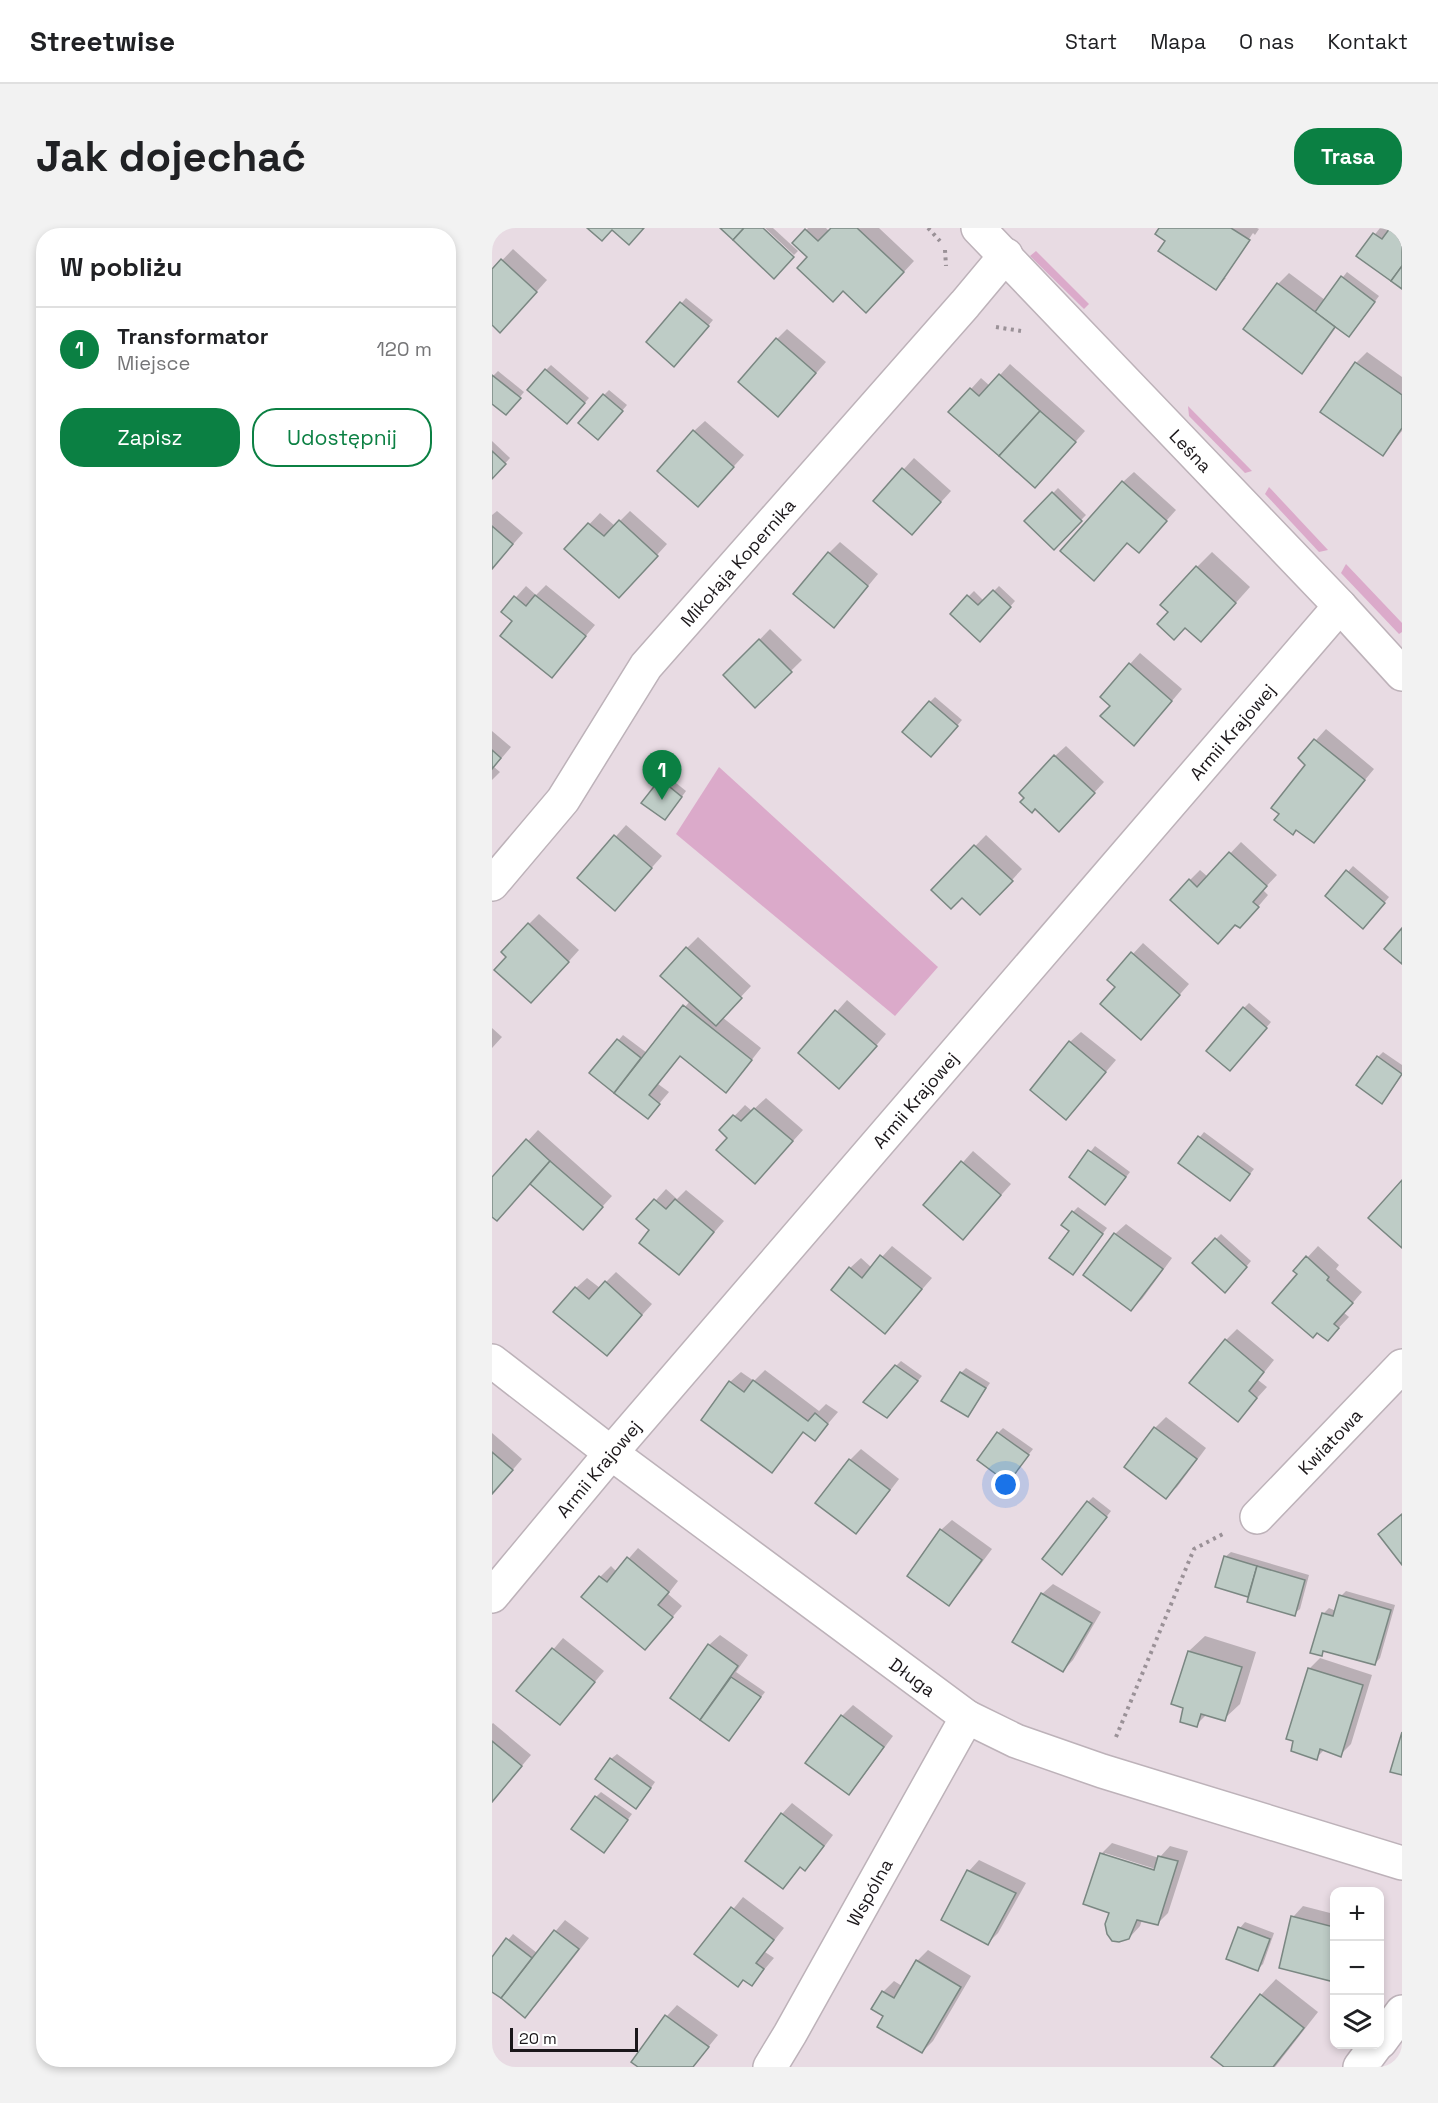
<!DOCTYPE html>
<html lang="pl">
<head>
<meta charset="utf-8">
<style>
  :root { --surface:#fff; --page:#f2f2f2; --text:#202124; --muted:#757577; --line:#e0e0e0; --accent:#0b8043 }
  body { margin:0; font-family:"Space Grotesk",sans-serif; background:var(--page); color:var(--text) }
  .controls { position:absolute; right:18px; bottom:18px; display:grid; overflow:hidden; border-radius:12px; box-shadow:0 3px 9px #0003 }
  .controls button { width:54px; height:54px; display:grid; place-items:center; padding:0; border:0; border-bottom:2px solid var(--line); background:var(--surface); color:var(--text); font:30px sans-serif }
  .scale { position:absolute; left:18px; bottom:15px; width:128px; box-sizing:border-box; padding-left:6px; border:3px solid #1b171a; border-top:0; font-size:16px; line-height:21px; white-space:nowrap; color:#1b171a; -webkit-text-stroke:4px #fff; paint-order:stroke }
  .you { position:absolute; left:514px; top:1257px; width:21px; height:21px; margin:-15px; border:4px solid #fff; border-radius:50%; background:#1a73e8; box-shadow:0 0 0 9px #1a73e833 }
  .badge { display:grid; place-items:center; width:39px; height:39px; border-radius:50%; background:var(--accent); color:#fff; font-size:20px; font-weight:700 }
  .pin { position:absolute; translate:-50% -50px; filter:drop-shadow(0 2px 3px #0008) }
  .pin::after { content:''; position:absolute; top:32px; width:21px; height:18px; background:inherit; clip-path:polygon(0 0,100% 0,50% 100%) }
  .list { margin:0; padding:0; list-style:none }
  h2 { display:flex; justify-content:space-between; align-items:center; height:78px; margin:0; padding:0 24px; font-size:26px }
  h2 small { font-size:20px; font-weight:400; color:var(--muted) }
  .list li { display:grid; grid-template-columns:39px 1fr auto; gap:18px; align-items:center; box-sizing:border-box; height:84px; padding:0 24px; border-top:2px solid var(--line) }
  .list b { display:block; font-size:22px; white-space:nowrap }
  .list p { margin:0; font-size:20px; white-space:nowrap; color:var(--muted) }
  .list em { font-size:20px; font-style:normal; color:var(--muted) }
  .actions { display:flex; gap:12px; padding:18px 24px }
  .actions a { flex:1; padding:14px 0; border:2px solid var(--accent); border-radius:24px; text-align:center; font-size:21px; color:var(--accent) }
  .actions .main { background:var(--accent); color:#fff }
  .icon { flex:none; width:33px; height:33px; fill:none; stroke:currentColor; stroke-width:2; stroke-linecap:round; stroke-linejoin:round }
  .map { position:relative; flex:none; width:910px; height:1839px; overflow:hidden; border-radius:24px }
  header { display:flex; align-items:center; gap:36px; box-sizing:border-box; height:84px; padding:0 30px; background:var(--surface); border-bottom:2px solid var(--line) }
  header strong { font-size:28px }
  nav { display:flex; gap:33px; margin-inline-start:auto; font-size:21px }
  .intro { display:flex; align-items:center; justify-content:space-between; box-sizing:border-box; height:144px; padding:0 36px }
  h1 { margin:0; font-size:42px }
  .button { padding:15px 27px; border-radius:24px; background:var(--accent); color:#fff; font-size:21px; font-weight:700 }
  main { display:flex; gap:36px; padding:0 36px }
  aside { flex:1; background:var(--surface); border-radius:24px; box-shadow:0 3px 9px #0003 }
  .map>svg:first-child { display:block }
</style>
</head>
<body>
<header>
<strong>Streetwise</strong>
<nav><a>Start</a><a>Mapa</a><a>O nas</a><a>Kontakt</a></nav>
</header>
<div class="intro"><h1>Jak dojechać</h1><a class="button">Trasa</a></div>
<main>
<aside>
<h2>W pobliżu<small></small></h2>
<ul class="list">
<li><span class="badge">1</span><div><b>Transformator</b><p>Miejsce</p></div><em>120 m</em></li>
</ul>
<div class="actions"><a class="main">Zapisz</a><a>Udostępnij</a></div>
</aside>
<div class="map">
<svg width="910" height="1839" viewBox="0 0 910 1839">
  <rect width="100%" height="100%" fill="#e8dbe3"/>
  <g fill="#dbaaca">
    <path d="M544,23l53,53 -5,5 -54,-53z"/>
    <path d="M696,178l64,65 -7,2 -56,-57z"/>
    <path d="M777,259l59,63 -9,2 -54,-58z"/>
    <path d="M854,336l56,59v9l-3,2 -58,-61z"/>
    <path d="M227,539l219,200 -43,49 -219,-182z"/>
  </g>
  <g fill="#0003" fill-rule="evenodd">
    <path d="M273,0h8l25,23 -4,4z"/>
    <path d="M316,0h18l3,3 4,-3h46l35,33 -37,40 -68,-44 -15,-14z"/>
    <path d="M669,0h96l2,1 -33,49 29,-43 -2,-2 -30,45h3l-10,10z"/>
    <path d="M888,0h22v59l-44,-31z"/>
    <path d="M21,21l34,31 -36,40 -19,3v-52z"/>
    <path d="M855,44l32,24 -25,34 -17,-4 -25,35 -10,11 -57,-43 33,-45 11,-11 36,27z"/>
    <path d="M194,70l27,22 -34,40 -31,-18z"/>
    <path d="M295,101l39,33 -38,43 -11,-66z"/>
    <path d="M875,124l35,25v54l-20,23 -60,-43 34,-48z"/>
    <path d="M518,136l75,67 -40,45 -74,-87 10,-11 9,8z"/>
    <path d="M59,137l38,33 -17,19 -26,-47z"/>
    <path d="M6,143l26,21 -13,16 -19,-6v-25z"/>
    <path d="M117,162l18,15 -24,28 1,-38z"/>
    <path d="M213,193l39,34 -36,40 -14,-64z"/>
    <path d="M0,213l18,17 -18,20z"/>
    <path d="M422,230l37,33 -29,32 -47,-22z"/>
    <path d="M642,244l42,38 -27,30 -21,2 -5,-60z"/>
    <path d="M566,260l28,27 -32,33 -28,-27z"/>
    <path d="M5,283l26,22 -31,35v-53z"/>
    <path d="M138,283l37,33 -38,42 -63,-37 34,-36 15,13z"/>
    <path d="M348,314l38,32 -34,41 -15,-62z"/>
    <path d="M720,324l38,35 -34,38 -46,-13 27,-45z"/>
    <path d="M54,357l49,40 -43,51 -38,-55 -11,-9 23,-26 10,9z"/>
    <path d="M507,358l16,15 -30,34 -33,-22 22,-22 10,10z"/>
    <path d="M278,401l32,31 -47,46 -30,-31z"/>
    <path d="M648,425l42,36 -37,44 -33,-27 18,-42z"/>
    <path d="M443,469l27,23 -26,30 -6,-48z"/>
    <path d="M834,501l48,40 -60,72 -6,-77 -8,-6z"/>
    <path d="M0,503l19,16 -17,20 6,5 -8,8z"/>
    <path d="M574,518l38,36 -34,37 -15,-63z"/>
    <path d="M174,547l20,16 -16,22 -9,-33z"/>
    <path d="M134,597l36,31 -37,42 -46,-20z"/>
    <path d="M494,607l36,34 -31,34 -58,-13z"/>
    <path d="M749,614l36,33 -14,15 5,5 -18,21 -14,7 -7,8 -39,-51 10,-10 8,7z"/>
    <path d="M861,638l36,31 -21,25 -41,-26z"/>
    <path d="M47,686l40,36 -37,41 -34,-34 21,-33z"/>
    <path d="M206,709l53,49 -29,31 39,31 -25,32 -55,-25 -23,29 11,8 -21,25 -57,-44 32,-38 24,18 43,-52 -3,-53z"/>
    <path d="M651,715l46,41 -38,43 -34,-40 -8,-7z"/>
    <path d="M355,772l39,34 -36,42 -50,-23z"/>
    <path d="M757,775l22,19 -36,42 9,-56z"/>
    <path d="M0,800l10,9 -10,11z"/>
    <path d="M589,804l35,28 -40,47 -6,-65z"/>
    <path d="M891,824l19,13v10l-15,22 -9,-40z"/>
    <path d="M274,870l37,32 -38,42 -44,-42 24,-25 7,6z"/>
    <path d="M46,902l74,66 -29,32 -52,-45 -23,26 -16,6v-35z"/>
    <path d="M712,904l50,37 -24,30 -50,-37z"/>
    <path d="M603,918l35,26 -20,26 -39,-21z"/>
    <path d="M481,923l38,33 -48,54 -38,-33z"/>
    <path d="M174,961l11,10 9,-9 38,31 -45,52 -28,-43 -12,-11z"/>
    <path d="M586,979l29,21 -34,45 -2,-43 2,-18z"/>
    <path d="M634,996l46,34 -30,41 -11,10 -16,-75z"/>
    <path d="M729,1006l30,27 -21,25 -14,-47z"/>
    <path d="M400,1018l40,32 -47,54 -35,-64 11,-10 11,10z"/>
    <path d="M826,1018l21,19 -3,4 26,23 -18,21 5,4 -21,22 -29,-65 -4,-3z"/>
    <path d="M124,1044l36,32 -35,39 -41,-55 11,-10 13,10z"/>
    <path d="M745,1101l37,31 -16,20 9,7 -30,33 -11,-80z"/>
    <path d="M409,1133l21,15 -30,35 4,-45z"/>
    <path d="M474,1140l24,15 -22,32 -7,-42z"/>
    <path d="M273,1142l54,41 7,-7 12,8 -23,27 -11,-8 -33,40 -41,-89 11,-10 13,9z"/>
    <path d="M674,1189l40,31 -29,39 -11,10 -11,-69z"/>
    <path d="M511,1200l30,21 -25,32 -10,-48z"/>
    <path d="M0,1205l30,26 -30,35z"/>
    <path d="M369,1221l38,30 -33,43 -10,10 -39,-29 33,-43z"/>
    <path d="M601,1269l18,14 -44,57 21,-66z"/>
    <path d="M460,1292l40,29 -33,44 -10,11 -8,-74z"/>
    <path d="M146,1320l40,33 -10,13 14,12 -27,31 -55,-60 11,-11 6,6z"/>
    <path d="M739,1324l78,23 -9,34 -6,5 -44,-18 -33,-10 8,-29z"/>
    <path d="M561,1356l48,28 -28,48 -10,11 -21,-77z"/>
    <path d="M854,1363l49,14 -15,53 -5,6 -49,-14 -5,4 -9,-2 12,-39 5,-5 7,3 5,-15z"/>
    <path d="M228,1407l28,20 -12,17 29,20 -36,47 -57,-42 37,-52z"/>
    <path d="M713,1408l51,16 -16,52 -16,15 -17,-5 -11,11 -11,-18 -12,-4 16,-52z"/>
    <path d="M71,1410l41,33 -44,52 -42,-32z"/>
    <path d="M828,1430l52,17 -21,69 -11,11 -15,-6 -9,9 -7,-89z"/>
    <path d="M361,1477l40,31 -34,46 -11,11 -6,-77z"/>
    <path d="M1,1495l38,32 -39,46v-77z"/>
    <path d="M125,1526l38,28 -14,20 -30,-43z"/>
    <path d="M109,1564l31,22 -28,37 -8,-54z"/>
    <path d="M300,1575l41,32 -18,24 -10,10 -4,-3 -18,21 -1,-73z"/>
    <path d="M620,1615l47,15 11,-12 18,5 -20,62 -11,11 -15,-4 -2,6 -11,12 -18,-26 -10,-58zM613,1625l57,18 -1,3 -56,-18z"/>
    <path d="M487,1632l47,23 -28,50 -10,10 -19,-72z"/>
    <path d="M251,1669l41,31 -19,24 9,6 -22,26 -55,-30z"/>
    <path d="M811,1678l31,8v66l-54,-13 13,-50z"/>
    <path d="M73,1692l24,18 -53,67 -11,11 -33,-26v-31l21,-25 24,19z"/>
    <path d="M753,1694l29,11 -11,31 -5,5 -30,-11 12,-30z"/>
    <path d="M436,1722l43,26 -38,65 -11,11 -37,-36 -2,-24 11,-11 8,5 15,-25z"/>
    <path d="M784,1751l42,33 -43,55h-49l-13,-10 48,-62z"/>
    <path d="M185,1777l41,30 -26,32h-52l-7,-5 34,-46z"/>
  </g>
  <g fill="#beccc6" stroke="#7a8782" stroke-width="1.5">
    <path d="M95,0h57l-15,17 -17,-15 -10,11z"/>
    <path d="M228,0h24l-11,12z"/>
    <path d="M252,0h19l31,29 -20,22 -41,-39z"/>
    <path d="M339,0h26l47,44 -38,41 -23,-22 -10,11 -36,-34 10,-11 -15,-14 13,-14 13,12z"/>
    <path d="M667,0h72l19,12 -34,50 -58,-39 7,-10 -10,-7z"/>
    <path d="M898,0h12v38l-11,15 -35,-25 17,-23 9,6z"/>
    <path d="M9,31l36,33 -37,41 -8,-8v-56z"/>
    <path d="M910,38v23l-11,-8z"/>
    <path d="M849,48l34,26 -26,35 -34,-25z"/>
    <path d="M785,55l58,44 -33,47 -59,-45z"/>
    <path d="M188,74l29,24 -35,41 -28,-25z"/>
    <path d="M284,110l40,35 -38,44 -40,-35z"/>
    <path d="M863,134l47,33v33l-19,28 -63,-44z"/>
    <path d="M53,141l40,34 -18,21 -40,-34z"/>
    <path d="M507,146l41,37 -41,45 -51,-44 22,-24 9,8z"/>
    <path d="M0,147l29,23 -15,17 -14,-11z"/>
    <path d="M111,166l20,17 -25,29 -20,-17z"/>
    <path d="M548,183l36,31 -41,46 -36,-32z"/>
    <path d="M201,202l41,37 -36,40 -41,-36z"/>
    <path d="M0,223l14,13 -14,15z"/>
    <path d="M410,240l39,34 -29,33 -39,-34z"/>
    <path d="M630,253l45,40 -28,32 -12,-10 -33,38 -34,-30z"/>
    <path d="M560,264l30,29 -28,29 -30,-29z"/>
    <path d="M127,292l39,36 -39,42 -55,-49 24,-26 16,13z"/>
    <path d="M0,298l21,18 -21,25z"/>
    <path d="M336,324l40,34 -34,42 -41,-34z"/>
    <path d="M704,338l40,37 -35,39 -16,-14 -11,12 -17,-16 11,-12 -8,-7z"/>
    <path d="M501,362l18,17 -31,35 -30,-28 17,-19 11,10z"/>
    <path d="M43,367l51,41 -34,42 -52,-42 12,-15 -11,-9 13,-16 12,10z"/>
    <path d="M267,411l33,33 -37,36 -32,-33z"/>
    <path d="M637,435l43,38 -38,45 -34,-30 10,-10 -10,-9z"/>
    <path d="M437,473l29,25 -27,31 -29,-25z"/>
    <path d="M822,511l51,41 -51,63 -18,-13 -3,5 -19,-15 5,-6 -8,-6 34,-43 -7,-7z"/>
    <path d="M0,522l9,8 -9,11z"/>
    <path d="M562,527l41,38 -36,39 -24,-23 -3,4 -12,-11 4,-4 -5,-5z"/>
    <path d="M168,551l22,18 -17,23 -24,-17z"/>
    <path d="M122,607l38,33 -37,43 -38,-33z"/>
    <path d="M482,617l39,36 -33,34 -18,-17 -11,11 -20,-19z"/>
    <path d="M737,624l38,34 -14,16 6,5 -19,21 -5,-3 -17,19 -48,-44 19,-21 8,8z"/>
    <path d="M854,642l39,33 -22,26 -38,-33z"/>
    <path d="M36,695l41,39 -38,41 -37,-33 12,-13 -5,-5z"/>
    <path d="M910,700v36l-18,-15z"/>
    <path d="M194,719l56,51 -26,28 -56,-50z"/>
    <path d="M639,724l49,43 -39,45 -41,-36 15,-17 -8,-7z"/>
    <path d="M191,777l69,55 -26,33 -46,-37 -31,39 11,9 -12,15 -34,-26z"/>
    <path d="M751,779l24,21 -37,43 -24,-20z"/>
    <path d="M343,782l42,36 -38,43 -41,-36z"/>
    <path d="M125,811l24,19 -27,35 -25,-20z"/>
    <path d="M577,813l37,31 -40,48 -36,-30z"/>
    <path d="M885,828l25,18 -20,30 -26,-19z"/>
    <path d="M262,880l39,33 -38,43 -39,-34 11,-12 -8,-8 14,-15 8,6z"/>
    <path d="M706,908l52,38 -20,27 -52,-38z"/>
    <path d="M34,911l24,22 -53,60 -5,-4v-40z"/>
    <path d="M596,922l38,27 -21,28 -36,-28z"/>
    <path d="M58,933l53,46 -20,23 -53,-46z"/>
    <path d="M469,933l40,34 -38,45 -40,-35z"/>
    <path d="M910,952v68l-34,-30z"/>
    <path d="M162,971l12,10 9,-10 39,33 -35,43 -40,-32 10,-13 -13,-11z"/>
    <path d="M580,983l31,23 -30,41 -24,-17 20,-27 -8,-6z"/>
    <path d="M622,1005l49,36 -32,42 -48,-36z"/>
    <path d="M723,1010l32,29 -22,26 -33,-30z"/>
    <path d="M388,1027l42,34 -37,45 -54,-44 18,-23 13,11z"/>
    <path d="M814,1028l23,21 -2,3 26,23 -19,21 5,4 -11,13 -11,-8 -4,5 -41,-35 25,-29 -4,-3z"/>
    <path d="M113,1053l37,34 -35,41 -54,-44 22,-25 14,12z"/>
    <path d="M733,1111l39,33 -15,19 8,7 -19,24 -49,-39z"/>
    <path d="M403,1137l23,16 -31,37 -24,-16z"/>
    <path d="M468,1144l26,16 -18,29 -27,-16z"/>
    <path d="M261,1152l55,41 7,-8 13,11 -13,17 -12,-9 -31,41 -71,-53 28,-39 15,11z"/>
    <path d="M662,1199l43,32 -31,40 -42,-32z"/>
    <path d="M505,1204l32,23 -21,28 -31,-23z"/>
    <path d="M0,1224l21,18 -21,24z"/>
    <path d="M357,1231l41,31 -34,44 -41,-31z"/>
    <path d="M595,1273l20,16 -45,58 -20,-16z"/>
    <path d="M910,1286v51l-24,-31z"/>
    <path d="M448,1301l42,31 -33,46 -42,-30z"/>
    <path d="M732,1328l33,10 -9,31 -33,-10z"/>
    <path d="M135,1329l42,35 -11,13 15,12 -28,33 -64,-53 18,-21 8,6z"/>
    <path d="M765,1338l48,14 -10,36 -48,-14z"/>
    <path d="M549,1365l51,30 -29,49 -51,-30z"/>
    <path d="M847,1367l52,15 -16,55 -52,-14 -1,5 -12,-3 12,-40 11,3z"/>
    <path d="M216,1416l30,22 -38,54 -30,-22z"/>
    <path d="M60,1420l43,34 -35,43 -44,-34z"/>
    <path d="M696,1423l54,16 -17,54 -24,-7 -4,13 -17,-5 3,-14 -12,-4z"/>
    <path d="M816,1440l55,17 -22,72 -21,-8 -3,11 -26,-9 2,-10 -7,-2z"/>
    <path d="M239,1449l30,20 -32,44 -29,-21z"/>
    <path d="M349,1487l43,32 -35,48 -44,-32z"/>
    <path d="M910,1504v43l-12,-3z"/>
    <path d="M0,1513l30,25 -30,36z"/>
    <path d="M118,1530l41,30 -15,21 -41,-30z"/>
    <path d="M103,1568l33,24 -24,33 -33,-24z"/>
    <path d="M289,1585l43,33 -19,25 -5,-4 -17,22 -38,-28z"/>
    <path d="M608,1625l54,17 4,-14 20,5 -20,64 -21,-5 -8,19 -10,3 -7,-1 -5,-7 -2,-10 4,-11 -26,-9z"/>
    <path d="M475,1642l49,23 -28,52 -47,-25z"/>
    <path d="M239,1679l43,33 -18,23 8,6 -12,17 -9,-6 -5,7 -44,-33z"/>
    <path d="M799,1688l43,11v55l-55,-14z"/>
    <path d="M746,1699l32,12 -12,32 -32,-12z"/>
    <path d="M62,1702l25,19 -54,69 -24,-20z"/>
    <path d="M14,1710l26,20 -31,40 -9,-6v-35z"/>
    <path d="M424,1732l45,27 -39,66 -45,-26 6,-11 -12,-7 11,-18 12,7z"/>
    <path d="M768,1766l44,34 -31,39h-49l-13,-10z"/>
    <path d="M173,1787l44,32 -16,20h-55l-7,-5z"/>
  </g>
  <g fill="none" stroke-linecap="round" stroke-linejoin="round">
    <g stroke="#bdb2b9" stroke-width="36">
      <g id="minor">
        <path id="s1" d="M486,0l362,378 62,68"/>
        <path id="s2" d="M0,656l71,-84 83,-134 319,-362 41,-49"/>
        <path id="s3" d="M0,1133l119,92 356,264 49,24 86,30 300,92"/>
        <path id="s4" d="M765,1289l145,-151"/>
        <path id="s5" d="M0,1368l119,-143 729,-847"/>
        <path d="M888,1814l22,-30"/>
        <path id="s6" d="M278,1839l20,-33 177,-317"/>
        <path d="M868,1839l17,-23"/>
      </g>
    </g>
    <g stroke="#9a9197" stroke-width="4" stroke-dasharray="3 4.5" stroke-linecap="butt">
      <path d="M436,0l12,13"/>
      <path d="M453,22l1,16"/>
      <path d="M504,99l25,4"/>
      <path d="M624,1509l78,-188 29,-15"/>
    </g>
    <use href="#minor" stroke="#fff" stroke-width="33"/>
  </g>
  <g text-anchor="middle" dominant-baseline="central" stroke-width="5" stroke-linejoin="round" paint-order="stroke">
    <g font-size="18" fill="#1b171a" stroke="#fff">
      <text stroke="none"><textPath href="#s1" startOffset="308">Leśna</textPath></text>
      <text stroke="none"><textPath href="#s2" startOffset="406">Mikołaja Kopernika</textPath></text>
      <text stroke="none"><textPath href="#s5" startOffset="1138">Armii Krajowej</textPath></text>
      <text stroke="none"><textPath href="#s5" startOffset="652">Armii Krajowej</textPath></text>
      <text stroke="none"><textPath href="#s4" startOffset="105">Kwiatowa</textPath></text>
      <text stroke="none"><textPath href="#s5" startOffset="166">Armii Krajowej</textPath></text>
      <text stroke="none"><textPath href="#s3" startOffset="526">Długa</textPath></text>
      <text stroke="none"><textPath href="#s6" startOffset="201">Wspólna</textPath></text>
    </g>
  </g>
</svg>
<div class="controls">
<button>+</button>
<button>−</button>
<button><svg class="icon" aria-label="layers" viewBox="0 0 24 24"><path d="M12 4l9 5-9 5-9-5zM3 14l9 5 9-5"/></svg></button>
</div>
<div class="scale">20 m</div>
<div class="you"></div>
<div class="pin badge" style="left:170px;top:572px">1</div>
</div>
</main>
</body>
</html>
